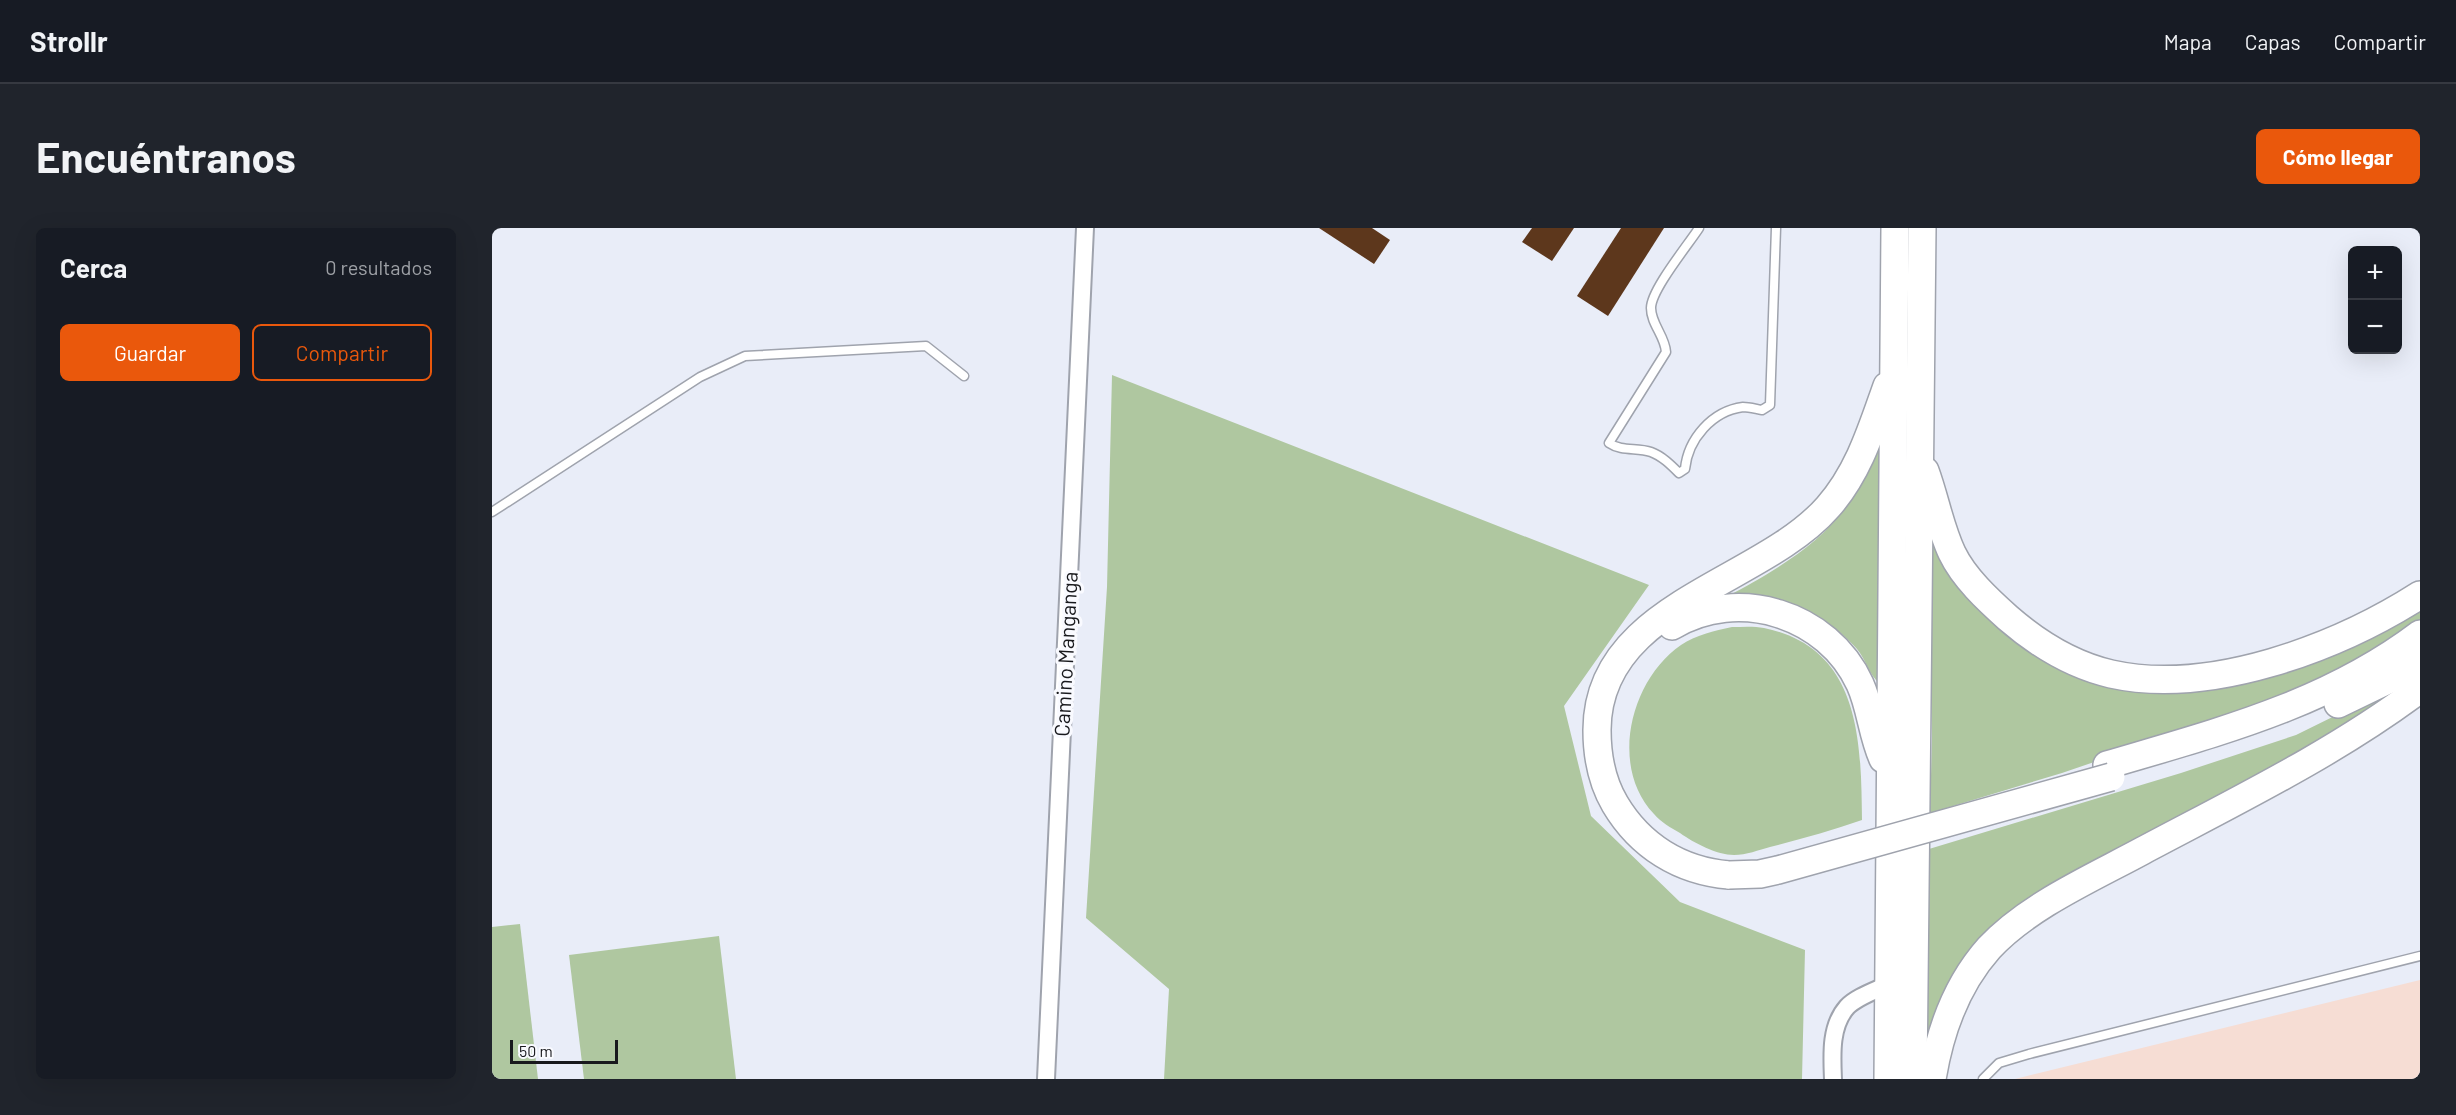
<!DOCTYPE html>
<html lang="es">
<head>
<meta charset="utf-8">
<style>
  :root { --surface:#171b24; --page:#20242c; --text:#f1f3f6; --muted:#9ea1a6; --line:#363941; --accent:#ea580c }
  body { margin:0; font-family:Barlow,sans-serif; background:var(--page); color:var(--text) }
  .controls { position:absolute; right:18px; top:18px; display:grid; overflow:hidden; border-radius:9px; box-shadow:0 6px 24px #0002 }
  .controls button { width:54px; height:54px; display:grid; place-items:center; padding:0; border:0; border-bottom:2px solid var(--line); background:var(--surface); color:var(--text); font:30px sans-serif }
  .scale { position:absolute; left:18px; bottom:15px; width:108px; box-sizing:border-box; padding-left:6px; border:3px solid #18191d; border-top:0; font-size:16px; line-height:21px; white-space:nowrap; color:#18191d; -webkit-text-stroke:4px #f9faff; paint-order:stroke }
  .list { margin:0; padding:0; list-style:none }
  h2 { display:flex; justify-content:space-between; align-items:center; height:78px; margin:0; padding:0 24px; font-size:26px }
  h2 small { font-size:20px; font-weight:400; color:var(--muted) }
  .actions { display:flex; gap:12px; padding:18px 24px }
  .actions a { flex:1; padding:14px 0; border:2px solid var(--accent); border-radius:9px; text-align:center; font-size:21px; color:var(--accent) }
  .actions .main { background:var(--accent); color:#fff }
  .map { position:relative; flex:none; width:1928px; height:851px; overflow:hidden; border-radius:9px }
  header { display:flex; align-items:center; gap:36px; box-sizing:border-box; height:84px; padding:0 30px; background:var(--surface); border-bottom:2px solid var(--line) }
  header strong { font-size:28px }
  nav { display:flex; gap:33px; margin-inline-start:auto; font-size:21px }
  .intro { display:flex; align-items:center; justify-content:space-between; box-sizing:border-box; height:144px; padding:0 36px }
  h1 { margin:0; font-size:42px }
  .button { padding:15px 27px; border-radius:9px; background:var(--accent); color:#fff; font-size:21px; font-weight:700 }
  main { display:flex; gap:36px; padding:0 36px }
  aside { flex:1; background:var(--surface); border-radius:9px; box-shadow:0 6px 24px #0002 }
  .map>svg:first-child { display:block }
</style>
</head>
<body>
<header>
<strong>Strollr</strong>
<nav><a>Mapa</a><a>Capas</a><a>Compartir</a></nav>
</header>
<div class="intro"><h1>Encuéntranos</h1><a class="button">Cómo llegar</a></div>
<main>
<aside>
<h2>Cerca<small>0 resultados</small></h2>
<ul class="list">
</ul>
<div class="actions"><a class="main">Guardar</a><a>Compartir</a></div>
</aside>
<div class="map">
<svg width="1928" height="851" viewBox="0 0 1928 851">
  <rect width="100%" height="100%" fill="#e9edf8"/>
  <path fill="#f6ddd4" d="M1928,752v99h-405z"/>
  <g fill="#afc7a0">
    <path d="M620,147l537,210 -85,121 27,110 89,86 125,48 -3,129h-638l5,-90 -83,-71 21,-331z"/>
    <path d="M1384,218l5,4 -1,234c-11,-9 -14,-24 -23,-35 -39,-42 -73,-51 -129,-53 39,-21 95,-52 119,-92 11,-18 19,-39 29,-58z"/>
    <path d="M1437,277l8,25 109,123 147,30 227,-80v20l-11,8 -116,63 -231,79 -132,40 2,-75z"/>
    <path d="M1240,399c10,0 22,-1 32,1 97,20 97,113 98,192 -31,11 -61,19 -92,27 -11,3 -24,8 -36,8 -17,0 -40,-12 -54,-22 -9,-5 -19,-11 -26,-19 -45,-47 -24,-134 27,-169 15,-10 33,-14 51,-18z"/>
    <path d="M1928,454l-415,246 -85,138 9,-217 252,-76 115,-38 71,-35z"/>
    <path d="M28,696l18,155h-46v-152z"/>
    <path d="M227,708l17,143h-152l-15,-124z"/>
  </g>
  <g fill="#5d371c">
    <path d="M827,0h53l18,12 -16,24z"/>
    <path d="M1040,0h42l-22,33 -30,-19z"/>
    <path d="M1129,0h43l-56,88 -31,-20z"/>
  </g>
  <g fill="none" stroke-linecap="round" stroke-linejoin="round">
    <g stroke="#9fa3ad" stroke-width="11">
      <g id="service">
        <path d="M1207,0c-11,17 -48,62 -48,80 0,16 14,28 15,44l-57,91c13,9 28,4 42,9 11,4 20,13 28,21l6,-4c3,-30 27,-58 58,-62 6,0 13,2 19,3l8,-5 6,-177"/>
        <path d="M0,284l208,-135 45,-21 181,-10 38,30"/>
        <path d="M1491,851l16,-16 30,-9 391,-98"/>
      </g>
    </g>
    <g stroke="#9fa3ad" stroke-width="20">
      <g id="minor">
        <path d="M554,851l39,-851"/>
        <path d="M1341,851c-1,-24 -3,-53 14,-72 9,-10 30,-17 42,-23"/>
      </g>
    </g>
    <g stroke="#9fa3ad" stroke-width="30">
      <g id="trunk">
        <path d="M1433,243c10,27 15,57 27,82 12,25 36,47 56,65 30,26 64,47 103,56 99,22 226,-26 309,-79"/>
        <path d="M1180,398c66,-40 156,-12 188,58 11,24 12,51 23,75"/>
        <path d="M1846,476l60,-29 22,-15"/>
        <path d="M1615,537c111,-33 219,-60 313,-131"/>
        <path d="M1237,647c-49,-4 -89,-29 -114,-71 -13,-22 -18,-49 -18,-74 0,-125 164,-146 231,-223 31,-35 44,-79 59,-121"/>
        <path d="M1396,851l7,-851"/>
        <path d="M1421,851l9,-851"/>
        <path d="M1440,851c8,-49 24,-94 57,-131 39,-42 103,-70 153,-97 94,-50 193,-98 278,-162"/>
      </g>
    </g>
    <use href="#service" stroke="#fff" stroke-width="8"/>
    <use href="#minor" stroke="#fff" stroke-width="16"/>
    <use href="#trunk" stroke="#fff" stroke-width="27"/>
    <g stroke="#9fa3ad" stroke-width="30" stroke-linecap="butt">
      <path id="trunk-bridge" d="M1237,647l31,-1 18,-4 333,-93"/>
    </g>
    <use href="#trunk-bridge" stroke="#fff" stroke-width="27"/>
  </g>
  <g text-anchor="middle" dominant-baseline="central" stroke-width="6" stroke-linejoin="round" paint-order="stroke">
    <g font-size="21" fill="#18191d" stroke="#f9faff">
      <text transform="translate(573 426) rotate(-87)">Camino Manganga</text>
    </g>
  </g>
</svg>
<div class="controls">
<button>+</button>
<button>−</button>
</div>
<div class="scale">50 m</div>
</div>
</main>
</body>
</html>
